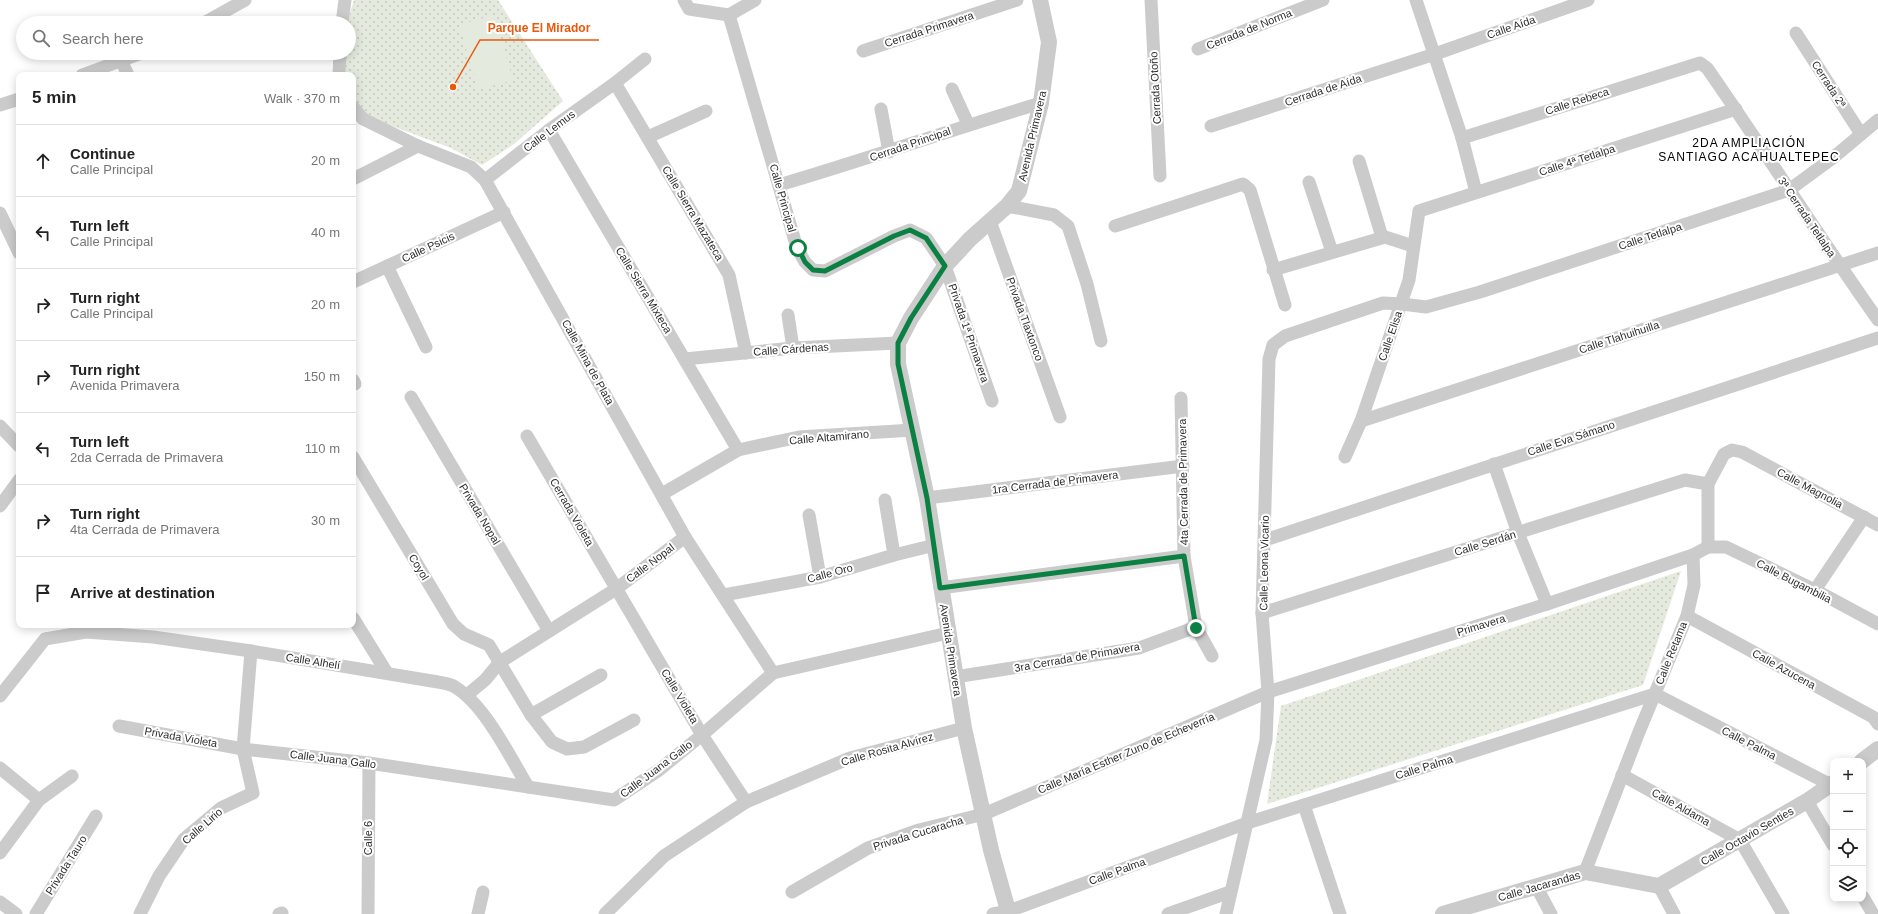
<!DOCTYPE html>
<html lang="en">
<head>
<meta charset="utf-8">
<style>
  :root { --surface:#fff; --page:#f6f6f6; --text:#222; --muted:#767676; --line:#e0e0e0 }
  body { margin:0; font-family:Helvetica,sans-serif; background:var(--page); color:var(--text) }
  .controls { position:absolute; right:12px; bottom:12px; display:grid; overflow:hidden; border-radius:8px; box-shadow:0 2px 10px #0003 }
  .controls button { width:36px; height:36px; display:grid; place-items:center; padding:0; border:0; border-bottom:1px solid var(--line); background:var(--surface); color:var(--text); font:20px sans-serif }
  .stop { position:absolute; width:12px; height:12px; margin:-9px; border:3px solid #0b8043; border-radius:50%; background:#fff }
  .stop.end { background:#0b8043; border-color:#fff; box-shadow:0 1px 4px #0008 }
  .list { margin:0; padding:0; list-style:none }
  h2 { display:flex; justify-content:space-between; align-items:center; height:52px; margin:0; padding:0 16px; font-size:17px }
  h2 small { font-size:13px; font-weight:400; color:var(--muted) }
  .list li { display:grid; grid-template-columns:26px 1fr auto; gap:12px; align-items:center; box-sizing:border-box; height:72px; padding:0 16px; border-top:1px solid var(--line) }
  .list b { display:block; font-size:15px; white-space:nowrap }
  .list p { margin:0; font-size:13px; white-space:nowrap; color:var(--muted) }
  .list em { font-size:13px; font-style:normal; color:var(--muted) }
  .icon { flex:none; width:22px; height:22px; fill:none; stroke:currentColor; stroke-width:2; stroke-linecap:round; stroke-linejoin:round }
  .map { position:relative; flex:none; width:1878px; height:914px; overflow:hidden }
  .search { position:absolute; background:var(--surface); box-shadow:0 2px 10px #0003; left:16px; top:16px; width:340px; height:44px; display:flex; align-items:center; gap:10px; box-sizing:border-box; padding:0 14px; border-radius:22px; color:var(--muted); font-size:15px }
  .panel { position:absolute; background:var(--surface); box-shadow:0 2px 10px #0003; left:16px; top:72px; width:340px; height:556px; border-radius:8px }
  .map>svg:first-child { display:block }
</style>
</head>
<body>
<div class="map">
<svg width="1878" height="914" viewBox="0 0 1878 914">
  <defs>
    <pattern id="green-dots" width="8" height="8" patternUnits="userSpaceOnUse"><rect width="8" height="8" fill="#e4eadd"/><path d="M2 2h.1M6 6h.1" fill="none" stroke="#c4c9be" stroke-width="1.8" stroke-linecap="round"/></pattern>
  </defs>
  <rect width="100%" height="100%" fill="#fff"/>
  <g fill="url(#green-dots)">
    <path d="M354,0h144l65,101 -49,43 -32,21 -31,-17 -83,-31 -14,-17 -1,-25h-6l-1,-2v-20h3v-30h-2z"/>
    <path d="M1681,571l-38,114 -376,119 14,-98z"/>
  </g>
  <path fill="#e4eadd" d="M494,15l19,65 -35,10 -19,-65z"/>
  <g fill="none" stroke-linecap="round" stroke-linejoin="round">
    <g stroke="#cbcbcb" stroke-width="13">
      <path d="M684,0l5,9 40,6 26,-15"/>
      <path d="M1151,0l9,176"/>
      <path d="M1416,0l46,138 14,54"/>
      <path d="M729,15l68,233 8,14 8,8 12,1 69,-35 16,-6 16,8 19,28 47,135"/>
      <path d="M204,23l41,-23"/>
      <path d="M342,23l3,-23"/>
      <path d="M1796,33l65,101"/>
      <path d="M1198,49l125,-49"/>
      <path d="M863,51l154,-51"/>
      <path d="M121,60l7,15"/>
      <path d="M82,75l60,-22"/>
      <path d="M339,75l1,-22"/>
      <path d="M615,83l114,192 17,78"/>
      <path d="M952,89l16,35"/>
      <path d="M0,105l19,-6"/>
      <path d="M353,107l10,12 55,27 53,21 14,13 200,357 88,136"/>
      <path d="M881,109l8,43"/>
      <path d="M1211,126l224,-72 153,-54"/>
      <path d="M549,130l189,320"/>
      <path d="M648,137l58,-26"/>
      <path d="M1462,138l238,-75 7,5c58,83 112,169 171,252"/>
      <path d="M1359,161l23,76"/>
      <path d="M353,179l65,-33"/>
      <path d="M485,180l64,-50 66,-47 30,-24"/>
      <path d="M1309,182l23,70"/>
      <path d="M779,185c88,-26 174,-56 262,-82"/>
      <path d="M1007,206l47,9 14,11 19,58 14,57"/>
      <path d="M0,213l19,40"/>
      <path d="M990,221l70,196"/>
      <path d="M1115,226l128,-42 7,6 35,115"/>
      <path d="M387,266l39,81"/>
      <path d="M1273,270l112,-33 28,9"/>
      <path d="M353,282l151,-70"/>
      <path d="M788,315l5,33"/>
      <path d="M685,359l108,-11 105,-5"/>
      <path d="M353,380l2,4"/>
      <path d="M411,397l138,234"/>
      <path d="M1181,398l3,158 12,71 16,29"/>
      <path d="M1361,421l517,-168"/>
      <path d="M0,426l19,20"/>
      <path d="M527,436l175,299 44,67"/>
      <path d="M353,457l100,167 11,10 25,11 42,70 21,27 15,7 17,-2 50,-27"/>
      <path d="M1345,457l16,-36 48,-141 10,-69 317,-102"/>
      <path d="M1494,464l24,69 29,71"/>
      <path d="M662,494l76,-44 61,-13 114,-7"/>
      <path d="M927,498l256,-32"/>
      <path d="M885,500l9,55"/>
      <path d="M0,506l19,-26"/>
      <path d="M809,515l11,62"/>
      <path d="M1265,540l613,-202"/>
      <path d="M1708,547h18l89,43 63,34"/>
      <path d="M940,588l244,-32"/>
      <path d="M1815,590l49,-73"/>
      <path d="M724,595l96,-18 74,-22 41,-10"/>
      <path d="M1262,613l423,-133 23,4"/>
      <path d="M1687,616l186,101 5,7"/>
      <path d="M353,618l34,55"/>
      <path d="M955,677l184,-29 57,-21"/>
      <path d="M467,695l18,-15 15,-18 116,-73 69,-52"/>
      <path d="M0,696l45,-57 41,-7 67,5 98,14 187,31c5,1 13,2 17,5 30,18 55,70 73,100"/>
      <path d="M531,715l70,-40"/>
      <path d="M119,726l124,23 126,14 245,37 45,-30 43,-35 71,-62 175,-40"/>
      <path d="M0,768l39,32"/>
      <path d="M1622,775l118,65 43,74"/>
      <path d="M1807,801l26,44"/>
      <path d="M1304,805l36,109"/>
      <path d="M0,853l39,-53 33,-24"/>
      <path d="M1585,872l54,-140 48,-116 7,-31 -1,-30 15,-8v-63l16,-30 8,-4 10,2 136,73"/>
      <path d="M1536,886l15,28"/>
      <path d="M1659,886l15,28"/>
      <path d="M792,892l76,-44 51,-18 65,-16 284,-122 279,-88 146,-49"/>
      <path d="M1863,897l10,17"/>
      <path d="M0,902l16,12"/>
      <path d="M36,914l60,-98"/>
      <path d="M140,914l19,-38 25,-37 37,-31 32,-15 -10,-44 8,-98"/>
      <path d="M279,914l3,-1"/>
      <path d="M368,914l1,-151"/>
      <path d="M478,914l5,-22"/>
      <path d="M605,914l59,-58 82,-54 104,-44 114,-30"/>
      <path d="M993,914l16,-3 238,-88 408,-129 176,91"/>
      <path d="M1168,914l62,-22"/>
      <path d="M1226,914l40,-174 2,-48 -6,-79 7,-254 4,-14 12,-9 98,-33 19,1 24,3 54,-15 309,-102 45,-33 44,-37"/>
    </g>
    <g stroke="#cbcbcb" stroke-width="16">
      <path d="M1862,761l16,-12"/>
      <path d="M1009,914l-18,-64 -27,-122 -37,-230 -29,-134v-21l13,-25 34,-52 25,-27 37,-33 12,-15 22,-88 8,-61 -9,-42"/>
      <path d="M1443,914l142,-42 74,14 148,-85 26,-18"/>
    </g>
  </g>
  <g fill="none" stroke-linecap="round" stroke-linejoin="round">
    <path stroke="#0b8043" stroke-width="5" d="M798,248l7,14 8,8 12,1 69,-35 16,-6 16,8 19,28 -34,52 -13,25v21l29,134 13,90 244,-32 12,72"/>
  </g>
  <g text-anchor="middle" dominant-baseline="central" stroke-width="4" stroke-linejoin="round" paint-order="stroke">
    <g font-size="11" fill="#2e2e2e" stroke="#fff">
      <text transform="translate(1511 27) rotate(-19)">Calle Aída</text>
      <text transform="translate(929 29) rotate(-18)">Cerrada Primavera</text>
      <text transform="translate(1249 29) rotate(-22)">Cerrada de Norma</text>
      <text transform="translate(1829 84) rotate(57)">Cerrada 2ª</text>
      <text transform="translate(1155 88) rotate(-93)">Cerrada Otoño</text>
      <text transform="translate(1323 90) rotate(-18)">Cerrada de Aída</text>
      <text transform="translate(1577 101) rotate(-18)">Calle Rebeca</text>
      <text transform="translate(549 131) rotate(-37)">Calle Lemus</text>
      <text transform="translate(1032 136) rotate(-77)">Avenida Primavera</text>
      <text transform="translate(910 144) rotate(-19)">Cerrada Principal</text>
      <text transform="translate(1577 160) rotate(-18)">Calle 4ª Tetlalpa</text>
      <text transform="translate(783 198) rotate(74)">Calle Principal</text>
      <text transform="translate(693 213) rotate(59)">Calle Sierra Mazateca</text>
      <text transform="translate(1807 217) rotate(56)">3ª Cerrada Tetlalpa</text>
      <text transform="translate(1650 236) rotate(-18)">Calle Tetlalpa</text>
      <text transform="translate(428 247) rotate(-25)">Calle Psicis</text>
      <text transform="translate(644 290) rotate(59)">Calle Sierra Mixteca</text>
      <text transform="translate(1025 319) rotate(70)">Privada Tlaxtonco</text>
      <text transform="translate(969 333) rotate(71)">Privada 1ª Primavera</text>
      <text transform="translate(1390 336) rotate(-71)">Calle Elisa</text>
      <text transform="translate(1619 337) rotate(-18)">Calle Tlahuihuilla</text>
      <text transform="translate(791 349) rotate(-4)">Calle Cárdenas</text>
      <text transform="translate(588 362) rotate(61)">Calle Mina de Plata</text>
      <text transform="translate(829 437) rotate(-5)">Calle Altamirano</text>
      <text transform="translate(1571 438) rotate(-18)">Calle Eva Sámano</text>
      <text transform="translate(1055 482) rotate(-7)">1ra Cerrada de Primavera</text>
      <text transform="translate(1183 482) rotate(-91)">4ta Cerrada de Primavera</text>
      <text transform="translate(1810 488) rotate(28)">Calle Magnolia</text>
      <text transform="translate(572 512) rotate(60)">Cerrada Violeta</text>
      <text transform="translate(480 514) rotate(59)">Privada Nopal</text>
      <text transform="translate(1485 543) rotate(-17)">Calle Serdán</text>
      <text transform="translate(650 563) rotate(-37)">Calle Nopal</text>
      <text transform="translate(1264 563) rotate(-89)">Calle Leona Vicario</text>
      <text transform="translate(419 567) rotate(59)">Coyol</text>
      <text transform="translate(830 573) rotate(-15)">Calle Oro</text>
      <text transform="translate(1794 581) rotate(27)">Calle Bugambilia</text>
      <text transform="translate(1481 625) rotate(-17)">Primavera</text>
      <text transform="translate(951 650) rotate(81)">Avenida Primavera</text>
      <text transform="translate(1671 653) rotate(-68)">Calle Retama</text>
      <text transform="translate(1077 657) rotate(-10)">3ra Cerrada de Primavera</text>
      <text transform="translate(313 661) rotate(9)">Calle Alhelí</text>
      <text transform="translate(1784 669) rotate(29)">Calle Azucena</text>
      <text transform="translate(680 696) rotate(59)">Calle Violeta</text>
      <text transform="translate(181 737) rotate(10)">Privada Violeta</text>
      <text transform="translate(1749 743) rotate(27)">Calle Palma</text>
      <text transform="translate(887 749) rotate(-16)">Calle Rosita Alvírez</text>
      <text transform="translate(1126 753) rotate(-23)">Calle María Esther Zuno de Echeverría</text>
      <text transform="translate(333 759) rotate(7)">Calle Juana Gallo</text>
      <text transform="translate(1424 767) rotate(-17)">Calle Palma</text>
      <text transform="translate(656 769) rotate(-37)">Calle Juana Gallo</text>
      <text transform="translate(1681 807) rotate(29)">Calle Aldama</text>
      <text transform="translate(202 826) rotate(-41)">Calle Lirio</text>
      <text transform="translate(918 833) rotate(-17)">Privada Cucaracha</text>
      <text transform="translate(1747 836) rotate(-30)">Calle Octavio Senties</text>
      <text transform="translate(368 838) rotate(-90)">Calle 6</text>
      <text transform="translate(66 865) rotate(-58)">Privada Tauro</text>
      <text transform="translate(1117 871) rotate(-20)">Calle Palma</text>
      <text transform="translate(1539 886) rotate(-16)">Calle Jacarandas</text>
    </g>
    <g font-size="12" letter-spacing="1" fill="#000" stroke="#fff">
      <text x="1749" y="143">2DA AMPLIACIÓN<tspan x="1749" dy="14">SANTIAGO ACAHUALTEPEC</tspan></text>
    </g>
  </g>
  <path fill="none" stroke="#e8590c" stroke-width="1.5" d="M453 87L480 40H599"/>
  <circle fill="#e8590c" stroke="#fff" stroke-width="1.5" cx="453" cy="87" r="4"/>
  <g font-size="12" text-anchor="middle" font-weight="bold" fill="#e8590c" stroke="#fff" stroke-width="4" stroke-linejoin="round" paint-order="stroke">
    <text x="539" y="32">Parque El Mirador</text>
  </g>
</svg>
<div class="controls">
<button>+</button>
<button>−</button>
<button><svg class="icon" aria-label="locate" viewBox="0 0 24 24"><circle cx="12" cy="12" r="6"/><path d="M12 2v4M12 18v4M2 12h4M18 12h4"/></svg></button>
<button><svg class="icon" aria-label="layers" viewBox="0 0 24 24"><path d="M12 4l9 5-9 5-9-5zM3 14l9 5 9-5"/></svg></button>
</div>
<div class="stop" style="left:798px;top:248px"></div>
<div class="stop end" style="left:1196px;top:628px"></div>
<div class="search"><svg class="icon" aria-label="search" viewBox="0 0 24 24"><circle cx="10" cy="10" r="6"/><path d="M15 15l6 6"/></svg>Search here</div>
<section class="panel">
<h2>5 min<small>Walk · 370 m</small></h2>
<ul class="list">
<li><svg class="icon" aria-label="ahead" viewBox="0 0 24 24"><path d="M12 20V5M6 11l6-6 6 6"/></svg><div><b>Continue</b><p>Calle Principal</p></div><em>20 m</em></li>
<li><svg class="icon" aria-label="left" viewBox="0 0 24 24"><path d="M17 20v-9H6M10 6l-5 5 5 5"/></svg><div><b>Turn left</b><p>Calle Principal</p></div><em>40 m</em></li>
<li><svg class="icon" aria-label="right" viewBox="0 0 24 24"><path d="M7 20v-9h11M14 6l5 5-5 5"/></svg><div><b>Turn right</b><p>Calle Principal</p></div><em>20 m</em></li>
<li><svg class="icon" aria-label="right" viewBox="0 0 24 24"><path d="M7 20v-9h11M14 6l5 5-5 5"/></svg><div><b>Turn right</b><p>Avenida Primavera</p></div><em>150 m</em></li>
<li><svg class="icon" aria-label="left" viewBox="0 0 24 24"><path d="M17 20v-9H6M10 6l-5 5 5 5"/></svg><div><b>Turn left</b><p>2da Cerrada de Primavera</p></div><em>110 m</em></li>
<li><svg class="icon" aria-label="right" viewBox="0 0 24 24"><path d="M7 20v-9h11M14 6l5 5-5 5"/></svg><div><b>Turn right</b><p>4ta Cerrada de Primavera</p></div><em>30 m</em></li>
<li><svg class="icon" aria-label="arrive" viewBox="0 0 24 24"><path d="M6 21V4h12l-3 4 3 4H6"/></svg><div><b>Arrive at destination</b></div></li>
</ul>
</section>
</div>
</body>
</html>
